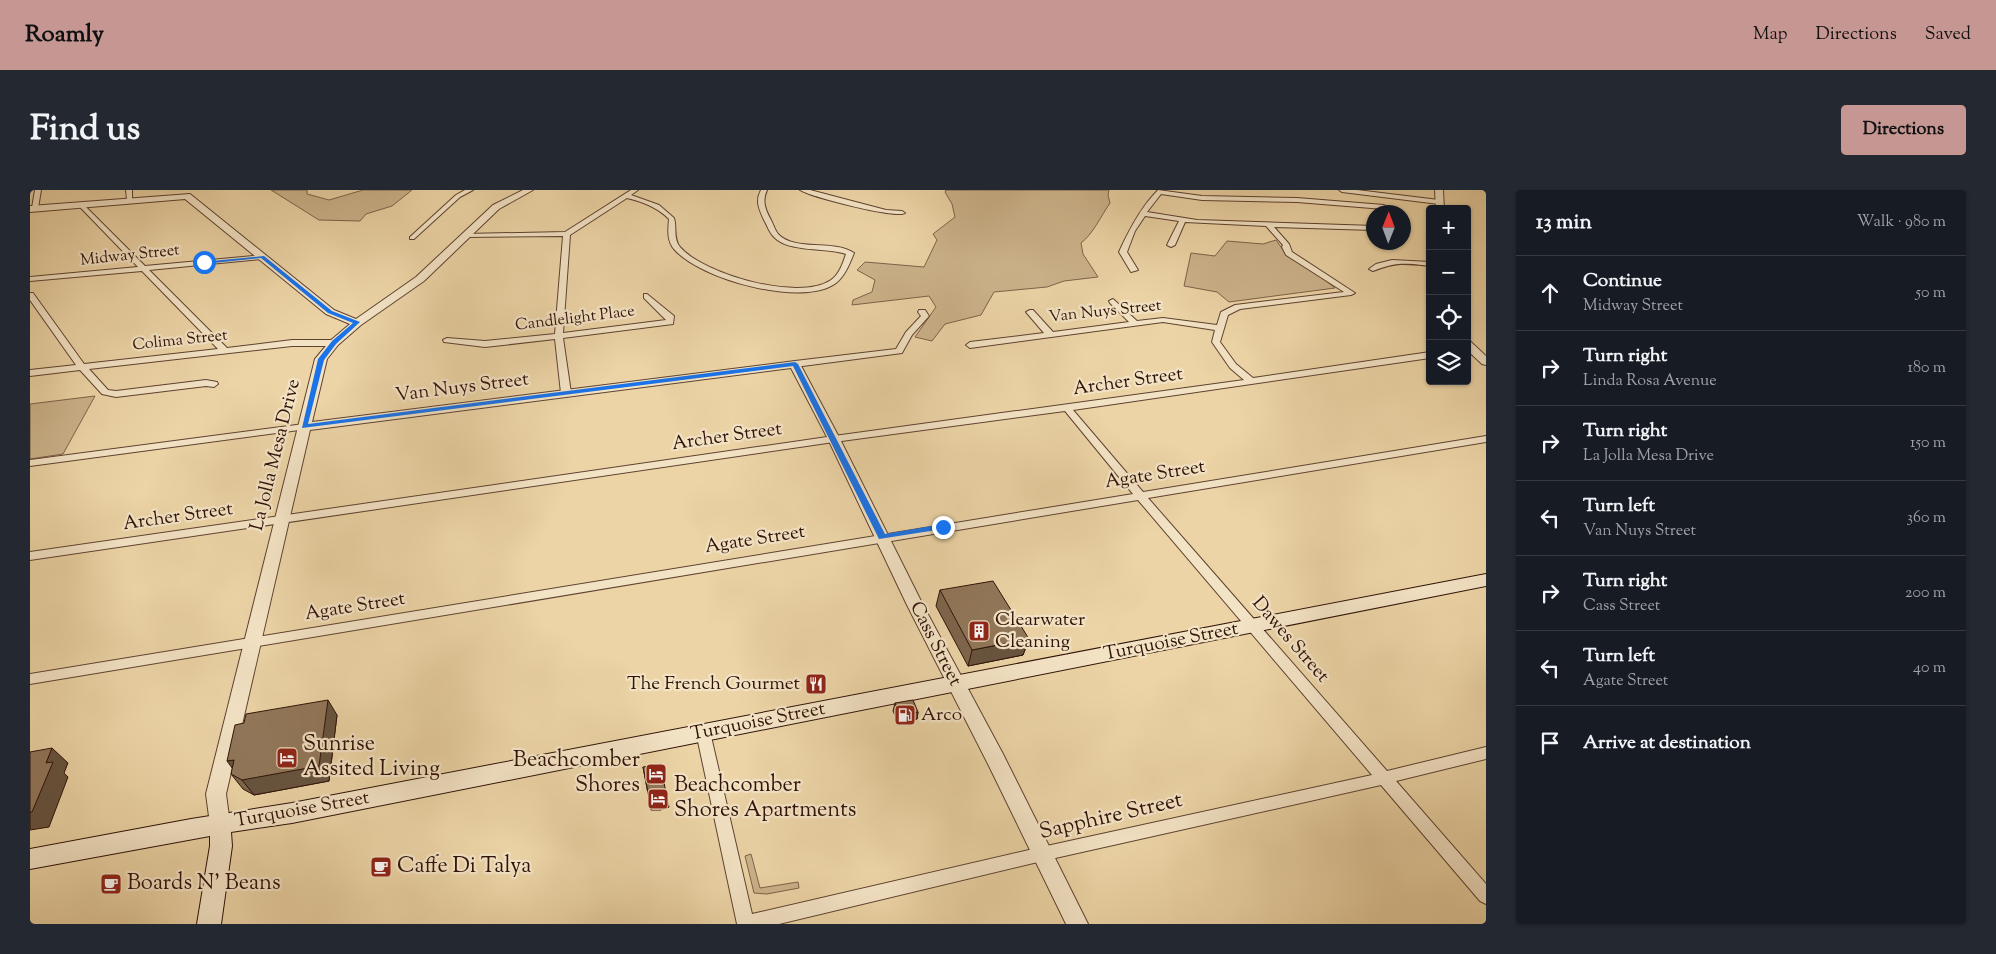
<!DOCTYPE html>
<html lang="en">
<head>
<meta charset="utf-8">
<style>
  :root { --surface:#171b24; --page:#242831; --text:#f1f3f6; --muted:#9ea1a6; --line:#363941; --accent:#c59692 }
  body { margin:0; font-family:"Sorts Mill Goudy",serif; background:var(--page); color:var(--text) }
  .controls { position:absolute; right:15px; top:15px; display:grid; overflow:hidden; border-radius:5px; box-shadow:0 1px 4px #0004 }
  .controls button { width:45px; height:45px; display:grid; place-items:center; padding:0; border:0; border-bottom:1px solid var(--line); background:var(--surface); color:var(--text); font:25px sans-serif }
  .compass { position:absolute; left:1336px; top:15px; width:45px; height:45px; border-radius:50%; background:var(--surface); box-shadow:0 1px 4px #0004; rotate:1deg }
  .stop { position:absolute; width:15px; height:15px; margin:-11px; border:4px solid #1a73e8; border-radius:50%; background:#fff }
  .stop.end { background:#1a73e8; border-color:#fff; box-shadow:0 1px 5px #0008 }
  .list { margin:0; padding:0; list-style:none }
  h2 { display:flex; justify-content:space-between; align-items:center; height:65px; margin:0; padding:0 20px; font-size:21px }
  h2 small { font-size:16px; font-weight:400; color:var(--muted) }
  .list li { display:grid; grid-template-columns:32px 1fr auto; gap:15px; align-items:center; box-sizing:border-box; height:75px; padding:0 20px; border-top:1px solid var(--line) }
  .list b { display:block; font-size:19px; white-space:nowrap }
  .list p { margin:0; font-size:16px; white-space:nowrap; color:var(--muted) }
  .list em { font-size:16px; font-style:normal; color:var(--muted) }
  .icon { flex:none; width:28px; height:28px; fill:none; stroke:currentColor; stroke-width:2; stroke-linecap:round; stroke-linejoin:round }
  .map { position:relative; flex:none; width:1456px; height:734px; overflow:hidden; border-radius:5px }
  header { display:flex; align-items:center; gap:30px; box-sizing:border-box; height:70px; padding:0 25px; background:var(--accent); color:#111 }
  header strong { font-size:24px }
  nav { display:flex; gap:28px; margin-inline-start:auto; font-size:18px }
  .intro { display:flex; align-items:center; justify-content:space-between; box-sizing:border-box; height:120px; padding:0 30px }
  h1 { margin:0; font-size:35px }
  .button { padding:12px 22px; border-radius:5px; background:var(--accent); color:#111; font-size:18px; font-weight:700 }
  main { display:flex; gap:30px; padding:0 30px }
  aside { flex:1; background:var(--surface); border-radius:5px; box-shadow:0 1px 4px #0004 }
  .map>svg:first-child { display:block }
</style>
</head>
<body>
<header>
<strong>Roamly</strong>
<nav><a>Map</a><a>Directions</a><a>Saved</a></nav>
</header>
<div class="intro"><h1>Find us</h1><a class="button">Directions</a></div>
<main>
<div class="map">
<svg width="1456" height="734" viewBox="0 0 1456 734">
  <rect width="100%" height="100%" fill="#ecd4a6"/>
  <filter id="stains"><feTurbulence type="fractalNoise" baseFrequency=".004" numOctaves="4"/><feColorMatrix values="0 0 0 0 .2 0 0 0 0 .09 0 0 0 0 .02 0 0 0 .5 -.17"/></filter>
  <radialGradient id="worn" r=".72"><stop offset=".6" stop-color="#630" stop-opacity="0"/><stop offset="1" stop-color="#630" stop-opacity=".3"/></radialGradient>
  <g fill="#ccb38b" stroke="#7e624a">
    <path d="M241,0h36v4l22,6 34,-10h49l-20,16 -26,8 -6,7 -41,-1z"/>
    <path d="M916,0h163l-1,5 2,8c-9,13 -17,31 -29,40l2,11 15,23 -34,4 -17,6 -53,5 -13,23 -36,9 -13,17 -17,-4 21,-30 -7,-11 -77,9 1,-5 19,-8 3,-12 -18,-10 8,-8 59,5 13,-27 -4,-6 22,-17 -3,-13 -7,-12z"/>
    <path d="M1246,50l10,14 24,14 25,20 -106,14 -12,-10 -33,-6 7,-33 24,3 12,-15 36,3z"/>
    <path d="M65,206l-32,58 -33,5v-55z"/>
    <path d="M721,664l9,34 38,-6 1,6 -32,6 -13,-1 -9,-37z"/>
  </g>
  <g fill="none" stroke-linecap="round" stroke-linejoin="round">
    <g stroke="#5e4230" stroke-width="2">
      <g id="minor">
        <path d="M5,0h6l-3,18 -3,2 -3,-2z"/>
        <path d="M96,0h6v11l-5,-1z"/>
        <path d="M435,0h8l-13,7 -46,42h-4v-2l46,-42z"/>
        <path d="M601,0h7l-7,5 28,10 15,13c3,9 -1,21 6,29 23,27 119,55 151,33 8,-5 12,-17 15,-26 -20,-7 -57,-1 -72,-17 -5,-5 -7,-12 -10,-17 -5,-11 -9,-19 -3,-30h6c-5,11 -2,19 4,30 2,4 4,10 7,14 17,18 56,5 76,19 -4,10 -9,23 -18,30 -33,25 -137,-4 -162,-34 -7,-8 -6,-19 -5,-30 -12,-12 -26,-17 -42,-21l-57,37 -7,98 103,-13 -22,-22v-4h3l27,22 -1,8 -110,14 8,55 -5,3 -5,-3 -6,-54 -70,8 -41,-5 -1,-2 4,-2 38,3 70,-7 8,-98 -96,1 -2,-1v-2l100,-2z"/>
        <path d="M770,0h10l76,20 16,1 3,2c-9,6 -94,-16 -105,-23z"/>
        <path d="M1128,0l44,6 95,2 87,7 3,2 -3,2 -87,-7 -95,-2 -41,-6 -14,18 50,8 177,6v4l-100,-3 15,17 3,8 63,41 -4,2 -111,14 -12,6 -8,27 16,22 17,14 177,-26v6l-357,52 70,82 343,-56v6l-338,56 239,273 99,-24v12l-90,22 90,103v20l-6,-3 -99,-116 -339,76 -263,63h-42l-41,-192 2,-4 5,-2 5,2 2,4 42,182 290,-67 330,-72 -234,-275 -1108,184v-10l1103,-180 -68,-83 -231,31 -804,118v-8l804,-116 410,-56 -14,-12 -18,-26 3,-12 -52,-8 -193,26 -4,-3 4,-3 74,-9 -18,-21 4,-2h3l20,22 76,-10 -19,-19 -1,-2 4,-2 24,22 26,-3 54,7 4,-13 14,-7 109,-13 -58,-37 -4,-8 1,-2 -17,-19 -81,-4 -10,23 -4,2 -4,-2 12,-24 -34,-5 -10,15 -8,21 11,18 -7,2 -12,-20c10,-22 22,-45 39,-62z"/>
        <path d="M1309,0h18l82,10 3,2 -3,2 -97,-12z"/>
        <path d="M49,14h4l62,62 120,-11 1,2 -4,2 -113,11 78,78 65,-8h42l4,3 -4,3h-42l-203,23 19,21 8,1 90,-11 11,2 1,2 -4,3 -8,-1 -90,11 -14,-3 -22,-24 -50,6v-6l46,-5 -46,-65v-7h3l51,71 134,-15 -76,-78 -112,10v-4l108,-10 -59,-61z"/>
        <path d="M1362,70l38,2v4c-26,-3 -33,-4 -57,5l-4,-2 7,-5z"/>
        <path d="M889,120h6l4,6 -17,19 -10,18 -107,14 -4,-3 4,-3 101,-12 10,-17 15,-16 -3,-4z"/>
        <path d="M274,234l3,1v4l-277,37v-6z"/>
      </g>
    </g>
    <g stroke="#5e4230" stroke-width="2">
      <g id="tertiary">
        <path d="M493,0h10l-34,19 -75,72 -63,44 -23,20 -11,14 -15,63 483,-61 4,1 41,77 83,166 80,149 85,170h-22l-77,-158 -82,-161 -79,-166 -37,-71 -481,62 -84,364 4,30 -3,6 -7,3 -7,-3 -3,-6 -4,-30 109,-435 15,-18 20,-17 -24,-10 -141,-115 -155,13v-6l160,-12 144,116 22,9 60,-42 77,-72z"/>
        <path d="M1405,0h8l1,19h-8z"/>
        <path d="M1437,151l4,1 15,14v9l-4,-1 -15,-14z"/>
      </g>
    </g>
    <g stroke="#2f1208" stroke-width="2">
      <path id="secondary" d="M1456,384v12l-1194,237 -61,9 1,14 -11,78h-24l13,-78v-10l-180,33v-20l161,-30 101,-16z"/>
    </g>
    <use href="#minor" fill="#f3e3c5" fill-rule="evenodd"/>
    <use href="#tertiary" fill="#f3e3c5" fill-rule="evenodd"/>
    <use href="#secondary" fill="#f3e3c5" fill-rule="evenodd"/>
  </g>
  <g fill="#7d664d" stroke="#2f1208">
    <path d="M910,400l89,49 -6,16 -55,11 -32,-60z"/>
    <path d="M865,513l23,9 -1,7 -18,4 -6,-12z"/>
    <path d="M307,525l-8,66 -75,14 -11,-6 -12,-15z"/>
    <path d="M613,577l26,40 -9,3h-9z"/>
  </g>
  <g fill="#66533f" stroke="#2f1208">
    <path d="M999,449l-6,16 -55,11 4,-16z"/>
    <path d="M298,510l9,15 -8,66 -75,14 -12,-15z"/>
    <path d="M888,522l-1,7 -18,4 1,-8z"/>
    <path d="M22,558l16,15 -4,10 4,4 -19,50 -19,3v-18l16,-49z"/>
    <path d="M204,570l4,16 -11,-15z"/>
    <path d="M637,610l2,7 -9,3 -1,-8z"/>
  </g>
  <g fill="#91775a" stroke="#2f1208">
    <path d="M963,391l36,58 -57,11 -32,-60z"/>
    <path d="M298,510l-9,66 -77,14 -11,-6 3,-14 -7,1 8,-36 9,-2 2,-9z"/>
    <path d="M883,510l5,12 -18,3 -5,-12z"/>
    <path d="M22,558l-6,15 7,-1 -21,50h-2v-60z"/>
    <path d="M631,574l6,36 -8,2h-9l-7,-35z"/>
  </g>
  <path fill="#1a73e8" d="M234,66l68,55 28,11 -24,22 -12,16 -16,64 487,-62 3,2 87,170 58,-10 4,3 -4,2 -64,10 -86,-173 -491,62 16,-69 14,-18 21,-18 -25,-10 -67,-55 -57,6 -3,-2z"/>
  <defs>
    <g id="building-square" transform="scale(1.125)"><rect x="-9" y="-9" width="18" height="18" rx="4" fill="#8f2418" stroke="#f3e3c5"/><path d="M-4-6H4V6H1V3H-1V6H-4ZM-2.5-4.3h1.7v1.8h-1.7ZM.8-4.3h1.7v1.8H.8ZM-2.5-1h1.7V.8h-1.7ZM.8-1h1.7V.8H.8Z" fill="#fff"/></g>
    <g id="restaurant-square" transform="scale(1.125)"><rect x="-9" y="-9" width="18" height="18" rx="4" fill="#8f2418" stroke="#f3e3c5"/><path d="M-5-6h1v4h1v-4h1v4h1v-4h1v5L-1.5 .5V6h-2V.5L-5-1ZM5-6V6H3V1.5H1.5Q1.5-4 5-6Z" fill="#fff"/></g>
    <g id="fuel-square" transform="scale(1.125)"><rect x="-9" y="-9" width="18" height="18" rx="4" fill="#8f2418" stroke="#f3e3c5"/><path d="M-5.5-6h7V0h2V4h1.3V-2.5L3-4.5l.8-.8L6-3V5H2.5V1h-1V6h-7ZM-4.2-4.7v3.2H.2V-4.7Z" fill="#fff"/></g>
    <g id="hotel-square" transform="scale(1.125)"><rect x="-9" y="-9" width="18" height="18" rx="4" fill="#8f2418" stroke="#f3e3c5"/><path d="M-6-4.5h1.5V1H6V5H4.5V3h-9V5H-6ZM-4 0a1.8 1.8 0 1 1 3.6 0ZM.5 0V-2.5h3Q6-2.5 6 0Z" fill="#fff"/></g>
    <g id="cafe-square" transform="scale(1.125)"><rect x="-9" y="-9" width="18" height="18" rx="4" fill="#8f2418" stroke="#f3e3c5"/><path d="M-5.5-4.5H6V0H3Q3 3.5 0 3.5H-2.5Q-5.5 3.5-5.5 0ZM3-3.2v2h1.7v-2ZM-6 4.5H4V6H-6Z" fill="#fff"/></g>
  </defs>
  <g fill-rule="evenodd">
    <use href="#building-square" x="949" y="441"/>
    <use href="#restaurant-square" x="786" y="494"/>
    <use href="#fuel-square" x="875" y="525"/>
    <use href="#hotel-square" x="257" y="568"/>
    <use href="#hotel-square" x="626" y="584"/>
    <use href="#hotel-square" x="628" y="609"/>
    <use href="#cafe-square" x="351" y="677"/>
    <use href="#cafe-square" x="81" y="694"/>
  </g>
  <g text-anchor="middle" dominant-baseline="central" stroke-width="4.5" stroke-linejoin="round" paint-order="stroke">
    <g font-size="16" fill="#2f1208" stroke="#f3e3c5">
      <text transform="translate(100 66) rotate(-6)">Midway Street</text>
      <text transform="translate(1075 122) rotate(-6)">Van Nuys Street</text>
      <text transform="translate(545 129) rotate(-7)">Candlelight Place</text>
      <text transform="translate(150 151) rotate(-6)">Colima Street</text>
    </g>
    <g font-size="19" fill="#2f1208" stroke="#f3e3c5">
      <text transform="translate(1098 192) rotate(-8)">Archer Street</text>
      <text transform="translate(432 198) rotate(-7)">Van Nuys Street</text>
      <text transform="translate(697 247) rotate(-8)">Archer Street</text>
      <text transform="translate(246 265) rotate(-76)">La Jolla Mesa Drive</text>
      <text transform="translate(1125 285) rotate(-9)">Agate Street</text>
      <text transform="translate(148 327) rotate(-8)">Archer Street</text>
      <text transform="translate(725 350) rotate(-9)">Agate Street</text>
      <text transform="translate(325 417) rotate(-9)">Agate Street</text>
      <text transform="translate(1260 450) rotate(49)">Dawes Street</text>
      <text transform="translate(1141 452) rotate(-11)">Turquoise Street</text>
      <text transform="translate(905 454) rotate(63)">Cass Street</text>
      <text transform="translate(728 532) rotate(-11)">Turquoise Street</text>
      <text transform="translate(272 620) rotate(-10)">Turquoise Street</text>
    </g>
    <g font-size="19" fill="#2f1208" stroke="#f3e3c5" text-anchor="start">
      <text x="965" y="430">Clearwater<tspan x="965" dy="22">Cleaning</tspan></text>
      <text x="770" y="494" text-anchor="end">The French Gourmet</text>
      <text x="891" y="525">Arco</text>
    </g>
    <g font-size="22" fill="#2f1208" stroke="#f3e3c5" text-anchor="start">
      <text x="273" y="555">Sunrise<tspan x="273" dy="25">Assited Living</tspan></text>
      <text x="610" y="571" text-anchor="end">Beachcomber<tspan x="610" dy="25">Shores</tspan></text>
      <text x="644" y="596">Beachcomber<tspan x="644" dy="25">Shores Apartments</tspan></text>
      <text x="367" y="677">Caffe Di Talya</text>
      <text x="97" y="694">Boards N' Beans</text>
    </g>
    <g font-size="22" fill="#2f1208" stroke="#f3e3c5">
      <text transform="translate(1081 627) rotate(-13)">Sapphire Street</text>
    </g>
  </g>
  <rect width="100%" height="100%" filter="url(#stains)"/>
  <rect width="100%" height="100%" fill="url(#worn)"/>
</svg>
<div class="controls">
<button>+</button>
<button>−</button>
<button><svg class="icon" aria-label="locate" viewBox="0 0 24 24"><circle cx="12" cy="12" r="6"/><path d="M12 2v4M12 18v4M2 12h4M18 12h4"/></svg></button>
<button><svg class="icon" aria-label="layers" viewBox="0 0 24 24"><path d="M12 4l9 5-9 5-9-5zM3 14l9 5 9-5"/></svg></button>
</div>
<svg class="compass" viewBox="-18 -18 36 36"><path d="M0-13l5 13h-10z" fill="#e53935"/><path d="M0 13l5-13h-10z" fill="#9ea1a6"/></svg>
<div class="stop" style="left:174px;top:72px"></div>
<div class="stop end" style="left:913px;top:337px"></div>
</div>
<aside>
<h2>13 min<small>Walk · 980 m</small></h2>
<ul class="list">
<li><svg class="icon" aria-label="ahead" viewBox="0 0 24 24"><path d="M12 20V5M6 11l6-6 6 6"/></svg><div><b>Continue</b><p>Midway Street</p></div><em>50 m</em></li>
<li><svg class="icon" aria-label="right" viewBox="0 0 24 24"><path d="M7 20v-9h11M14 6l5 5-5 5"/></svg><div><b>Turn right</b><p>Linda Rosa Avenue</p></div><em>180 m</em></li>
<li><svg class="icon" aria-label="right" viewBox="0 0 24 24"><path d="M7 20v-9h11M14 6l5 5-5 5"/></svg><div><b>Turn right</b><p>La Jolla Mesa Drive</p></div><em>150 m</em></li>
<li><svg class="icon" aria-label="left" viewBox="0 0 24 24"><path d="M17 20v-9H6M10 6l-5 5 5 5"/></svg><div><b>Turn left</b><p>Van Nuys Street</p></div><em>360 m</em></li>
<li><svg class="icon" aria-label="right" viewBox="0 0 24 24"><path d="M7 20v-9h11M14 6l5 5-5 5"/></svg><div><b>Turn right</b><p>Cass Street</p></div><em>200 m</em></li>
<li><svg class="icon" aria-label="left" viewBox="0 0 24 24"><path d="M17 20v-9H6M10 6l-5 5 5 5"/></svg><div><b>Turn left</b><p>Agate Street</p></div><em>40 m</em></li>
<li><svg class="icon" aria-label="arrive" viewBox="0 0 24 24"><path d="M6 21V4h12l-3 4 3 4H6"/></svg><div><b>Arrive at destination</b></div></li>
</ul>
</aside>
</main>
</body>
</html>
